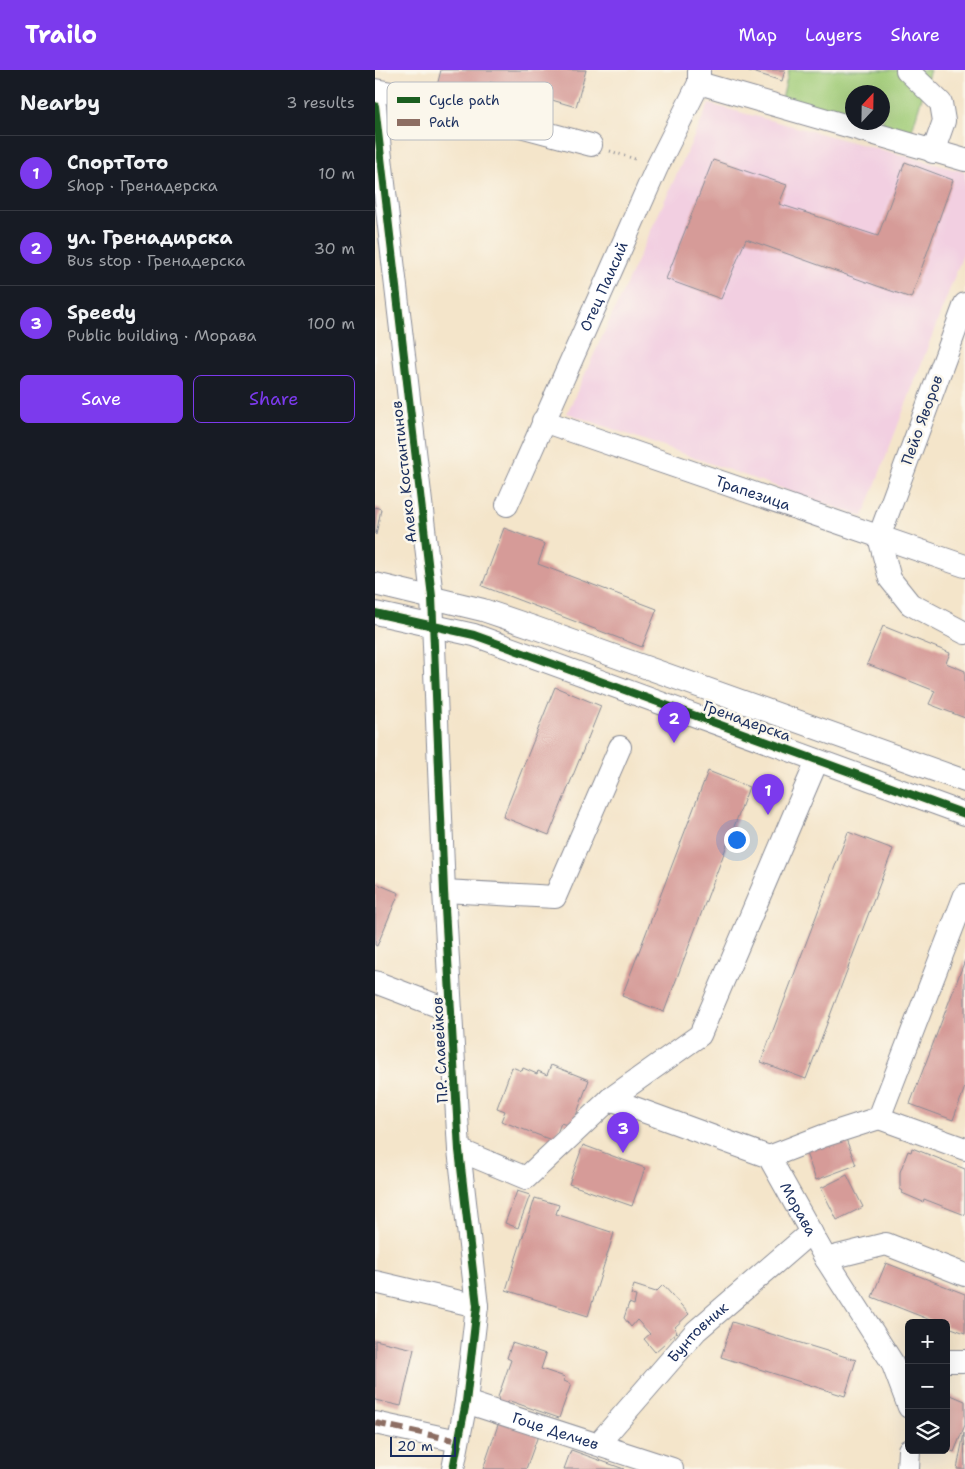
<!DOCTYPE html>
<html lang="en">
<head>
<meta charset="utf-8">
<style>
  :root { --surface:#171b24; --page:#20242c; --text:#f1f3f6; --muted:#9ea1a6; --line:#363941; --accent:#7c3aed }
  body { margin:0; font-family:"Shantell Sans",sans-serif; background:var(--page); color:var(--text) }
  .controls { position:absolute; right:15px; bottom:15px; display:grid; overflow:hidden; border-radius:8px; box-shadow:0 5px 20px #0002 }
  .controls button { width:45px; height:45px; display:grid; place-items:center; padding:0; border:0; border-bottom:1px solid var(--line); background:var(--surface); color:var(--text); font:25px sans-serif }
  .compass { position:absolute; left:470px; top:15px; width:45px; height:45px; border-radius:50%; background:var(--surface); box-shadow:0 5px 20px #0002; rotate:22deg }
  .scale { position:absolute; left:15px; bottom:12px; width:66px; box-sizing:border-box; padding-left:5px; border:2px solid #1b2f5e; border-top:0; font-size:14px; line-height:18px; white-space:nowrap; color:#1b2f5e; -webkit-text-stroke:4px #fbf7ec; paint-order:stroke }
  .you { position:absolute; left:361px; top:769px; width:18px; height:18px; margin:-12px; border:4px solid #fff; border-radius:50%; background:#1a73e8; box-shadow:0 0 0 8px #1a73e833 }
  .badge { display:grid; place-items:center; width:32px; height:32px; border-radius:50%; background:var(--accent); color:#fff; font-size:16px; font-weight:700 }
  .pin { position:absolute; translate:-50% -41px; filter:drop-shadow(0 1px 2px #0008) }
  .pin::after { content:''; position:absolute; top:26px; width:18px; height:15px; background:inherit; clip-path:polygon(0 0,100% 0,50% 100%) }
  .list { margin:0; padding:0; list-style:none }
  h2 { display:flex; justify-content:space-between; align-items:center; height:65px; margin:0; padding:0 20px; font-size:21px }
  h2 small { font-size:16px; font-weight:400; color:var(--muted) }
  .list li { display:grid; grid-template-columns:32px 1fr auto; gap:15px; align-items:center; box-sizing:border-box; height:75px; padding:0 20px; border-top:1px solid var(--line) }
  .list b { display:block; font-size:19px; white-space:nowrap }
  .list p { margin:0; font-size:16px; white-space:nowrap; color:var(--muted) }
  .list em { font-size:16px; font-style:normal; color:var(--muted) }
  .actions { display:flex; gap:10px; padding:15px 20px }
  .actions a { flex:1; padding:11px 0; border:1px solid var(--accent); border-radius:8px; text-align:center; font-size:18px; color:var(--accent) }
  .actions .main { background:var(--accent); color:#fff }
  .icon { flex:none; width:28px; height:28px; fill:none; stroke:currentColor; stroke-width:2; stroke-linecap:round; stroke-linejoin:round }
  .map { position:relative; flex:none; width:590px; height:1399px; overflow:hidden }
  header { display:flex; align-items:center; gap:30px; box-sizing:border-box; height:70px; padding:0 25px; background:var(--accent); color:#fff }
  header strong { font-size:24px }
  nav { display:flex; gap:28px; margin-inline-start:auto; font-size:18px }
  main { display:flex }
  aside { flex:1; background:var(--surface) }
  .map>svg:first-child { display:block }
</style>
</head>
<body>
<header>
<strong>Trailo</strong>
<nav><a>Map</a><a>Layers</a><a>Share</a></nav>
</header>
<main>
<aside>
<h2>Nearby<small>3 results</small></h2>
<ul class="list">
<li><span class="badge">1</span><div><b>СпортТото</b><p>Shop · Гренадерска</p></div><em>10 m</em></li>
<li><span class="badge">2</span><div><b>ул. Гренадирска</b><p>Bus stop · Гренадерска</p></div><em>30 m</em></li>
<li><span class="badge">3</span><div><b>Speedy</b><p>Public building · Морава</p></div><em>100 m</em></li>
</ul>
<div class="actions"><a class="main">Save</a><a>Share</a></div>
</aside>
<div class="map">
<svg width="590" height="1399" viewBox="0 0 590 1399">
  <rect width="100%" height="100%" fill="#fbf7ec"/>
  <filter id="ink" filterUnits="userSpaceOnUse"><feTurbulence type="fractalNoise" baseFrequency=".02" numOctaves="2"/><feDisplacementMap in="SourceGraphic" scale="10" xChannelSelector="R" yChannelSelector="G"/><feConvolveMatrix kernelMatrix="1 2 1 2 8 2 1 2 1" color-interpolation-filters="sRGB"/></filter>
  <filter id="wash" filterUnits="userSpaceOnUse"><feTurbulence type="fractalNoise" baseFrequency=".0096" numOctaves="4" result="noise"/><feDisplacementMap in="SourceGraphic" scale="20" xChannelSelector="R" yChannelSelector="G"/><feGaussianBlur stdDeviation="1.12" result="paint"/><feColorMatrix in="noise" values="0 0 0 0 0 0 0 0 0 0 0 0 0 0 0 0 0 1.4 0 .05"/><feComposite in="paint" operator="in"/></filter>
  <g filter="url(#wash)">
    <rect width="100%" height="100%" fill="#f4e5ca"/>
    <path fill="#f2cfe1" d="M334,34l256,68v77l-102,268 -296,-104z"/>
    <path fill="#a1cc78" stroke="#5e7e6b" d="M414,0h141l-20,67 -49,-14 22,-1v-30h-30l-1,28 -70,-21z"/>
    <g id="blocks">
      <g fill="#d69b98">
        <path d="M66,0h145l-10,37 -86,-25 -7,26 -48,-14z"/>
        <path d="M371,0h39l-3,11z"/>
        <path d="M338,90l74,25 -8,19 99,32 27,-74 48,18 -42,118 -165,-59 -25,60 -55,-20z"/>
        <path d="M0,437l6,2 -5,26 -1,-1z"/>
        <path d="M129,458l41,16 -7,20 119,45 -15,38 -160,-61z"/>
        <path d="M508,556l67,27 -4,10 19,8v47l-36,-14 6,-13 -68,-27z"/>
        <path d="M180,617l46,19 -52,129 -46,-18z"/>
        <path d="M333,701l41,16 -85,225 -42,-16z"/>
        <path d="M473,762l45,17 -87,230 -45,-17z"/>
        <path d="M0,813l24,10 -22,53 -2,-1z"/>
        <path d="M590,890v127l-12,33 -43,-16z"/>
        <path d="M176,995l38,15 -17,47 -11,-4 -7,18 -53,-20 4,-10 -8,-3 15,-41 10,4 1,-3 14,6 1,-3 9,4z"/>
        <path d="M471,1069l10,26 -40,15 -12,-32z"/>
        <path d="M208,1075l62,23 -13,38 -63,-22z"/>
        <path d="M537,1078l53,21v46l-41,-16 -1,3 -21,-9 1,-2 -3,-2v-17l8,-21 3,1z"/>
        <path d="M472,1105l16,32 -26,13 -16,-32z"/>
        <path d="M142,1121l13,4 -12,33 -13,-5z"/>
        <path d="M160,1128l24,7 -3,9 58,19 -26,83 -82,-26z"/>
        <path d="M511,1193l79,31v39l-19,-7v-3h-8l-66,-26z"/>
        <path d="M259,1215l22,7 7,-7 26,29 -15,14 3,4 -22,20 -11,-13 6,-5 -13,-14 -6,7 -7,-9 5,-15 5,2 2,-9 -5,-1z"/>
        <path d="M357,1252l124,38 -11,36 -124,-39z"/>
        <path d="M0,1270l39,9 -13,57 -26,-6z"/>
        <path d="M137,1273l34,11 -5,15 24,8 -1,4 7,3 -12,34 -49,-17 -5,3 -6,-2 -1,-5 13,-37 -4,-2z"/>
        <path d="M571,1323l19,8v24l-11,27 -8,-3z"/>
        <path d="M125,1349l39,14 -13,36h-43z"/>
        <path d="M589,1363l1,36h-8z"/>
        <path d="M196,1380l53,19h-60z"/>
      </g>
    </g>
  </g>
  <g filter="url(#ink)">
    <use href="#blocks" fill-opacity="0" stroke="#888a94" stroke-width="1"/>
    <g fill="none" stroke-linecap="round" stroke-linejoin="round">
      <g stroke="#888a94" stroke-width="24">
        <g id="minor">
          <path d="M532,0l34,33 3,18 -11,31"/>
          <path d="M324,13l266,77"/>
          <path d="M0,20l38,7 178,48"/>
          <path d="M0,36l57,491 12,294 15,259 18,156 -11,96 -13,67"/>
          <path d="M590,234l-86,233 11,42 20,25 55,29"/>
          <path id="s1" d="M168,351l422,145"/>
          <path id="s2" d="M132,435l150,-338 42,-84v-13"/>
          <path d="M0,514l108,26 50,17 432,154"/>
          <path d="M0,543l99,22 491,179"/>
          <path d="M69,821l111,6 65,-150"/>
          <path d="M0,912l76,29"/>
          <path id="s3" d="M235,1029l159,58 57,102 66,103 17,45"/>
          <path d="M504,1048l86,31"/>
          <path d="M84,1080l67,28 84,-79 90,-64 117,-274"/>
          <path d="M394,1087l54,-21 56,-18 86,-223"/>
          <path d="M451,1189l60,-15 79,31"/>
          <path d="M0,1212l102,24"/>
          <path d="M571,1291h19"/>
          <path id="s4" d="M91,1332l206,67"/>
          <path d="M0,1353l83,18"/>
          <path id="s5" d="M223,1374l98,-113 115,-99"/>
          <path d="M533,1399l1,-19"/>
        </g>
      </g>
      <path stroke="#888a94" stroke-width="3" stroke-dasharray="1 4" stroke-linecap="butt" d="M235,81l28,9"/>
      <use href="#minor" stroke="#fff" stroke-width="22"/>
      <path stroke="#8d6e63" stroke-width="6" stroke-dasharray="12 6" stroke-linecap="butt" d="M0,1353l83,18"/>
      <g stroke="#fbf7ec" stroke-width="11">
        <g id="cycleway">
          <path d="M0,36l57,491 12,294 15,259 18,156 -11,96 -13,67"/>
          <path d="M0,543l99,22 491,179"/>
        </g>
      </g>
      <use href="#cycleway" stroke="#1b5e20" stroke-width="8"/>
    </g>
  </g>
  <g text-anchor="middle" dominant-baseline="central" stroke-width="5" stroke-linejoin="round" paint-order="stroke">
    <g font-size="15" fill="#1b2f5e" stroke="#fbf7ec">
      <text stroke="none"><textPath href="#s2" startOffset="239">Отец Паисий</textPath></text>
      <text transform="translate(547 350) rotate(-70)">Пейо Яворов</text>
      <text transform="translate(29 402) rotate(-96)">Алеко Костантинов</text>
      <text stroke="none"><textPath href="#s1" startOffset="222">Трапезица</textPath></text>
      <text transform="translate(372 651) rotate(20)">Гренадерска</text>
      <text transform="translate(65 980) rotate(-93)">П.Р. Славейков</text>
      <text stroke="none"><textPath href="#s3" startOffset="229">Морава</textPath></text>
      <text stroke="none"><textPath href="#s5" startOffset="150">Бунтовник</textPath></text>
      <text stroke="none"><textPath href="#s4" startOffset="94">Гоце Делчев</textPath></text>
    </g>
  </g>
  <rect x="12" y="12" width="166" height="58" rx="8" fill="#fbf7ec" stroke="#b8bbc1" stroke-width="1"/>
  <rect x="22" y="27" width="23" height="6" fill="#1b5e20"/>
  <rect x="22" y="49" width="23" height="7" fill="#8d6e63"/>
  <g font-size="14" fill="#1b2f5e">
    <text x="54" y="35">Cycle path</text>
    <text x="54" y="57">Path</text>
  </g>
</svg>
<div class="controls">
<button>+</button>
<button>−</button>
<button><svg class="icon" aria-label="layers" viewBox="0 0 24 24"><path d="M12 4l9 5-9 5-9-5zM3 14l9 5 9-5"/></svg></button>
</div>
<svg class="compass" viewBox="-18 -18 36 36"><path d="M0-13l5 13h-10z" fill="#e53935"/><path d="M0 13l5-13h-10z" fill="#9ea1a6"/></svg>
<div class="scale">20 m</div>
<div class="you"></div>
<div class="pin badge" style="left:393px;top:745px">1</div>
<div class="pin badge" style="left:299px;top:673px">2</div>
<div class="pin badge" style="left:248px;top:1083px">3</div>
</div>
</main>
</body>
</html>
